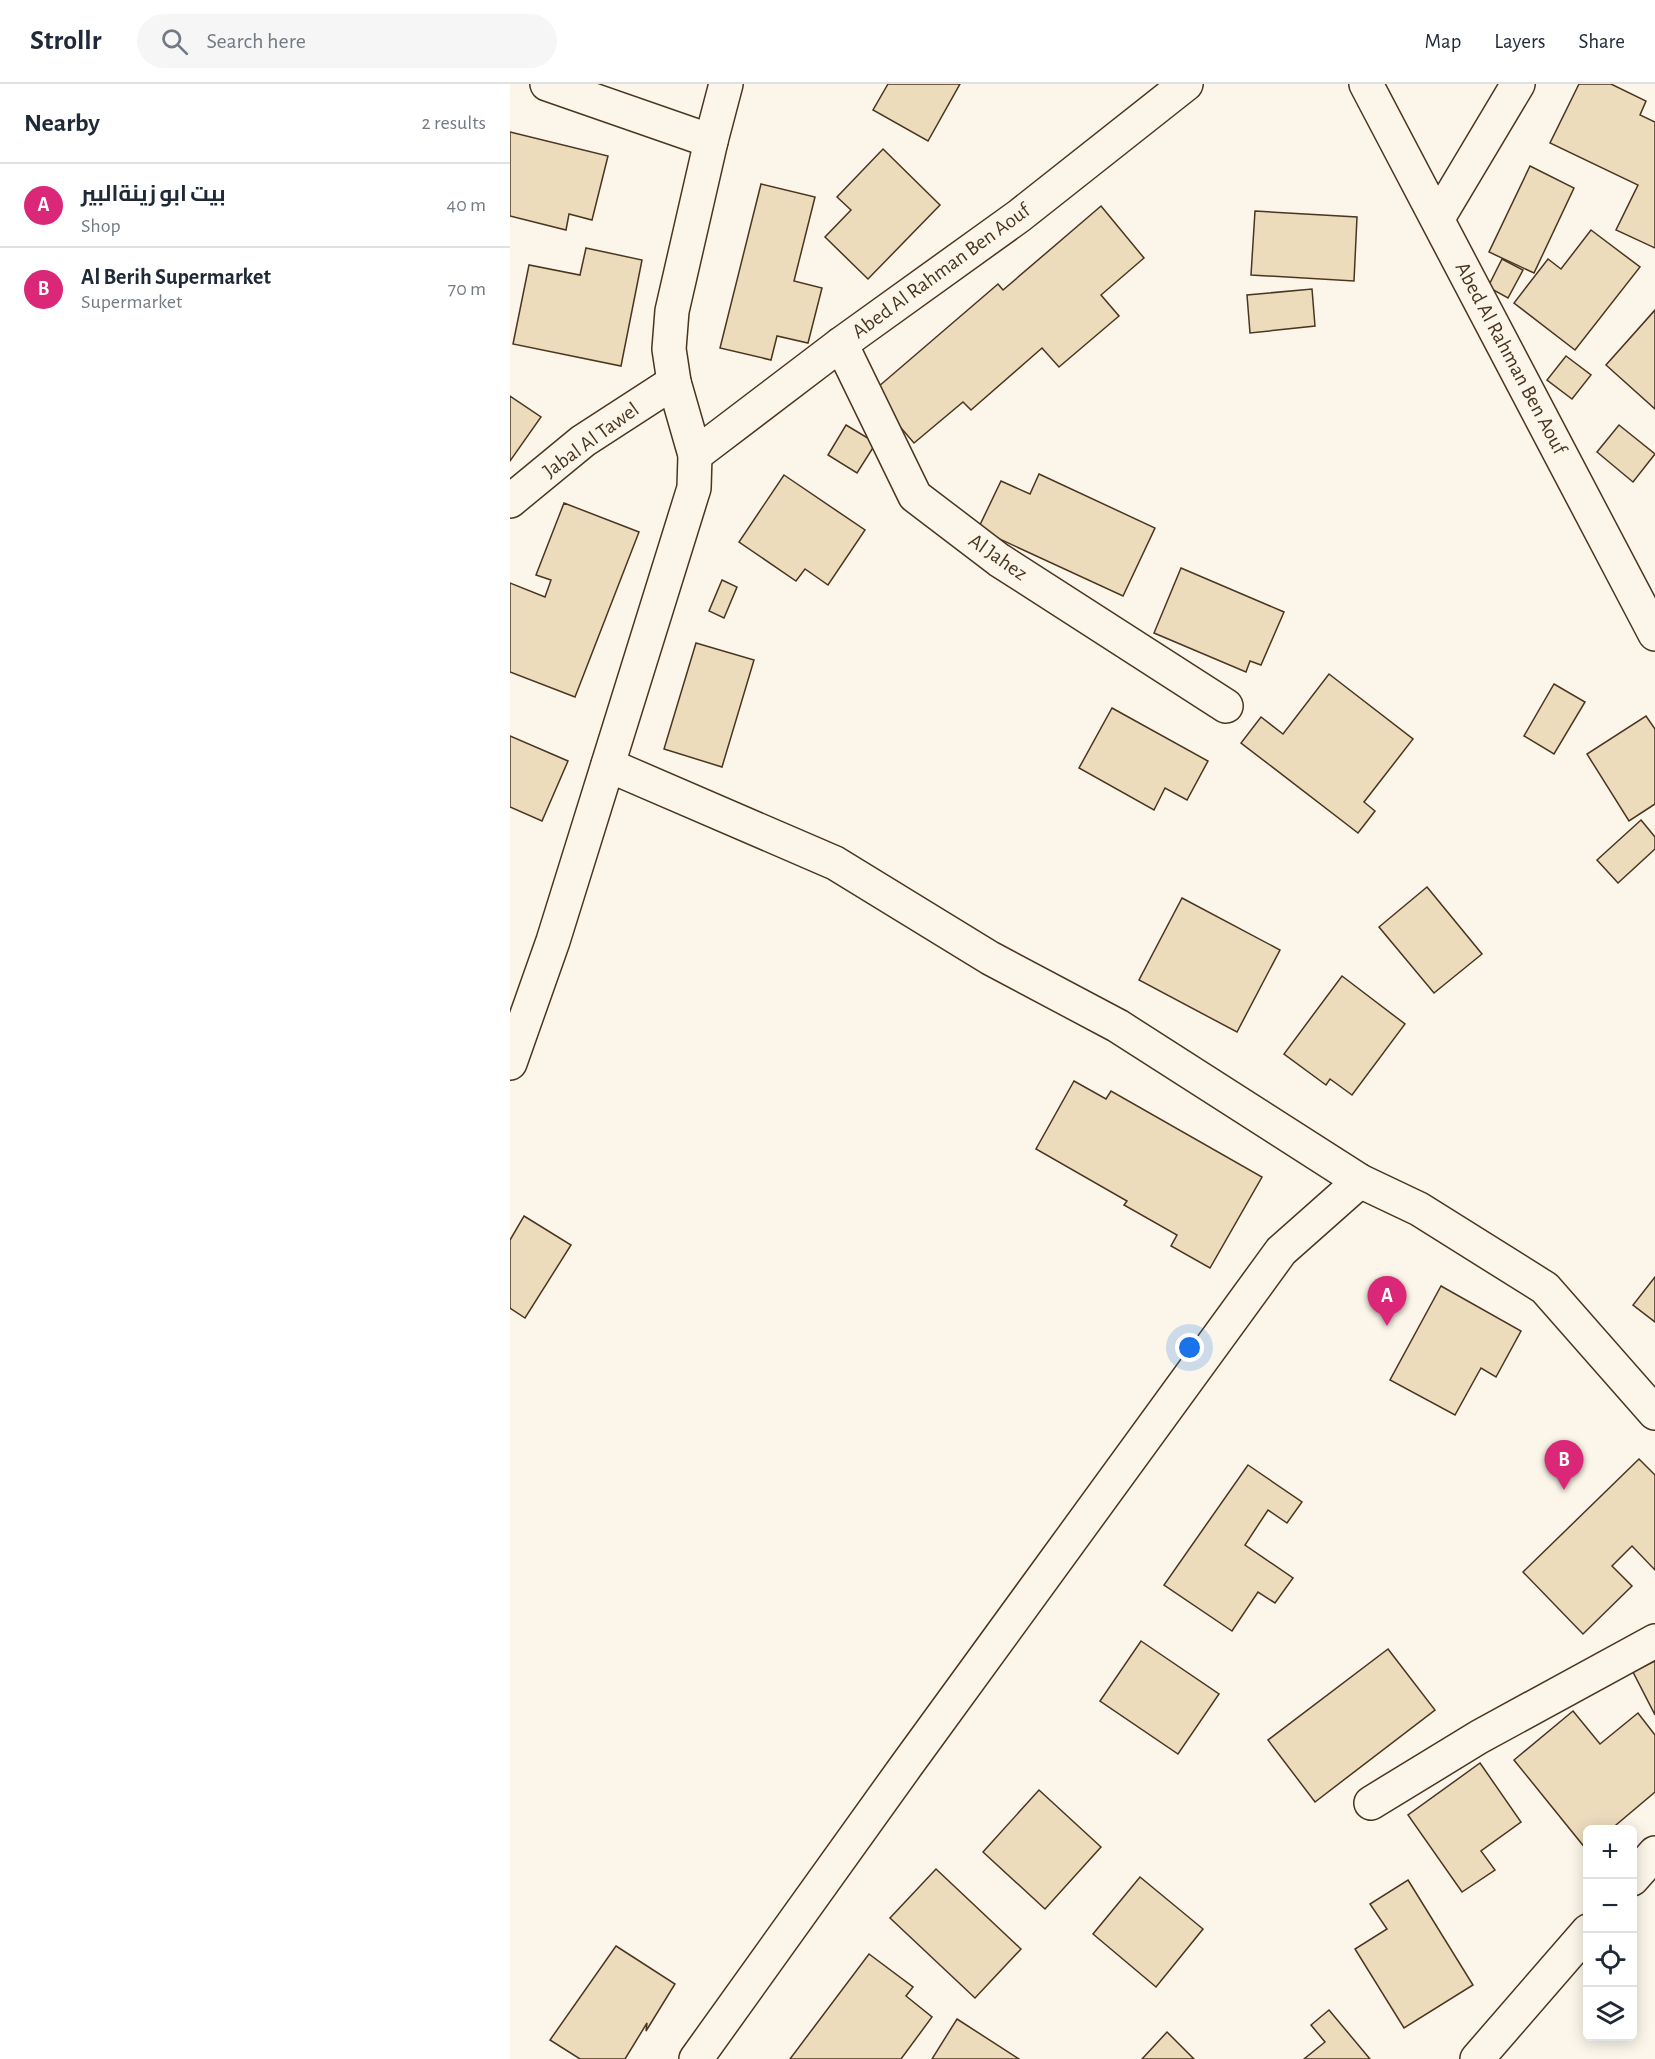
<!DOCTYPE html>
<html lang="en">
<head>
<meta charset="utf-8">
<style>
  :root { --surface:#fff; --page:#f6f6f7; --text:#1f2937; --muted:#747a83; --line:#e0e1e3; --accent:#db2777 }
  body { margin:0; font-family:"Alegreya Sans",Cairo,sans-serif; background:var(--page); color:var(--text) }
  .controls { position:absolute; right:18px; bottom:18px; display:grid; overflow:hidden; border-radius:9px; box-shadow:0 3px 15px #0003 }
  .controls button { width:54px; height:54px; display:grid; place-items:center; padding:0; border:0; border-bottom:2px solid var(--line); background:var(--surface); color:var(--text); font:30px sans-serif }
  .you { position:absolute; left:680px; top:1264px; width:21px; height:21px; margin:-15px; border:4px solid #fff; border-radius:50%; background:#1a73e8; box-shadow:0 0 0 9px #1a73e833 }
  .badge { display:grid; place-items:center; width:39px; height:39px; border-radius:50%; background:var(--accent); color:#fff; font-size:20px; font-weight:700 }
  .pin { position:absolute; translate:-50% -50px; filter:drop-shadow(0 2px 3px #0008) }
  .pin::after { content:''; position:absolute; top:32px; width:21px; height:18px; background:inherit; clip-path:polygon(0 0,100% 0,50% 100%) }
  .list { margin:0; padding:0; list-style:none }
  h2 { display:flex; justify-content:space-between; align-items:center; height:78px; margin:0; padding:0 24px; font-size:26px }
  h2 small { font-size:20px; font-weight:400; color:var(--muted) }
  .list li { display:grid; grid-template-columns:39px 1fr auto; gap:18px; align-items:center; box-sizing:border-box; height:84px; padding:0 24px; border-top:2px solid var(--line) }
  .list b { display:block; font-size:22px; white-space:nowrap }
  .list p { margin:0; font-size:20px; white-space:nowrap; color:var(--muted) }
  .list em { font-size:20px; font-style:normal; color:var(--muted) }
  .icon { flex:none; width:33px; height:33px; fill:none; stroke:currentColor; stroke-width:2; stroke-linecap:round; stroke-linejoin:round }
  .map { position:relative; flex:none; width:1145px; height:1975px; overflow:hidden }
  header { display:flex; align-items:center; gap:36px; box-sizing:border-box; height:84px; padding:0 30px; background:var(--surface); border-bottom:2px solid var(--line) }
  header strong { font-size:28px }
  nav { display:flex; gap:33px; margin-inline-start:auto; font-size:21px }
  .search { width:420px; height:54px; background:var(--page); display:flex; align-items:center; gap:15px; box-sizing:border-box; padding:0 21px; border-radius:33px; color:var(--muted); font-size:22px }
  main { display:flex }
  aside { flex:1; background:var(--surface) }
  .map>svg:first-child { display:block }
</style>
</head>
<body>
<header>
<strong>Strollr</strong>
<div class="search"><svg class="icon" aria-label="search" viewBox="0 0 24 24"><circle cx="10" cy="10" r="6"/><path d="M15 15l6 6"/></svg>Search here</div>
<nav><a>Map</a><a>Layers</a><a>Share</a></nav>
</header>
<main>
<aside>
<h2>Nearby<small>2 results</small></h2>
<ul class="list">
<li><span class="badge">A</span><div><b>بيت ابو زينةالبير</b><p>Shop</p></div><em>40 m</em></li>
<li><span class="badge">B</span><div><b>Al Berih Supermarket</b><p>Supermarket</p></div><em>70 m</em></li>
</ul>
</aside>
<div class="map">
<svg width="1145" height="1975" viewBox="0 0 1145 1975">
  <rect width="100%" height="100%" fill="#fbf6e9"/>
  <g fill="#ecdcbc" stroke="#4a3520" stroke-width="1.5">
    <path d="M378,0h72l-32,57 -55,-31z"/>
    <path d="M1069,0h32l35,17 -6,14 15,7v126l-39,-18 22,-45 -88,-42z"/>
    <path d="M0,48l98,24 -16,64 -23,-6 -3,16 -56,-14z"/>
    <path d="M373,65l57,56 -72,74 -43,-42 26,-27 -14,-13z"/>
    <path d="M1020,82l44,22 -40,85 -45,-21z"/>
    <path d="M251,100l54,13 -21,84 28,7 -14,55 -31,-7 -6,24 -51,-12z"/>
    <path d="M591,122l43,52 -43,37 18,21 -60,51 -17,-19 -71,62 -8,-8 -49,41 -43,-50 127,-109 5,6z"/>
    <path d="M745,127l102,6 -3,64 -103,-6z"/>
    <path d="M1081,146l49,37 -65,83 -61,-47 34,-44 13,10z"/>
    <path d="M76,164l56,12 -21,106 -108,-22 16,-79 51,10z"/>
    <path d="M992,175l21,11 -15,28 -20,-11z"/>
    <path d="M802,205l3,37 -65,7 -3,-38z"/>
    <path d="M1145,226v99l-49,-44z"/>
    <path d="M1056,272l25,19 -19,24 -25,-19z"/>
    <path d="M0,312l31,21 -31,44z"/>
    <path d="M336,341l30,18 -19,30 -29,-18z"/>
    <path d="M1109,341l36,29 -22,28 -36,-30z"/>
    <path d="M529,390l116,54 -32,68 -145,-67 23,-48 29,13z"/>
    <path d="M274,391l81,55 -37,55 -23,-16 -9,12 -57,-39z"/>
    <path d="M54,419l75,29 -64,165 -65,-25v-89l35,14 6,-17 -15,-5z"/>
    <path d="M671,484l103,44 -23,53 -11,-4 -4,11 -92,-39z"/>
    <path d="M212,496l15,7 -13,31 -15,-7z"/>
    <path d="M186,559l58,17 -32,107 -58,-18z"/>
    <path d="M819,590l84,65 -49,63 11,9 -17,22 -117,-90 20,-26 22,17z"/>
    <path d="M1044,600l31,18 -31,52 -30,-18z"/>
    <path d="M602,624l96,53 -21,39 -22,-12 -11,22 -75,-42z"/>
    <path d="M1136,632l9,13v75l-26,17 -42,-67z"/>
    <path d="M0,652l58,25 -26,60 -32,-14z"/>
    <path d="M1131,736l14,17v12l-37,34 -21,-23z"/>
    <path d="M917,803l55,67 -48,39 -55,-66z"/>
    <path d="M672,814l98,52 -43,82 -98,-52z"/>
    <path d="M832,892l63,48 -53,71 -22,-16 -4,6 -42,-31z"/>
    <path d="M564,997l32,18 5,-8 151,86 -52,91 -39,-22 6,-11 -53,-30 3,-4 -91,-52z"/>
    <path d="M14,1132l47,29 -46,73 -15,-10v-68z"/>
    <path d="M1145,1193v45l-22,-17z"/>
    <path d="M931,1202l80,45 -25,46 -15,-9 -26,47 -65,-35z"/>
    <path d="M1129,1375l16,16v95l-23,-24 -20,20 20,20 -49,48 -60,-62z"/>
    <path d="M738,1381l54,37 -15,21 -19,-13 -23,35 48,33 -18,25 -17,-11 -26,39 -68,-46z"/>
    <path d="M631,1557l78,53 -41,60 -78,-53z"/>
    <path d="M878,1565l47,61 -120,92 -47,-62z"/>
    <path d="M1145,1577v54l-22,-43z"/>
    <path d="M1063,1627l27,33 38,-31 17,22v57l-45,38h-22l-2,19 -72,-89z"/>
    <path d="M970,1679l41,59 -40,29 14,19 -33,22 -54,-77z"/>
    <path d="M529,1706l62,57 -56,62 -62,-57z"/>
    <path d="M426,1785l85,80 -46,49 -85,-80z"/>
    <path d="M630,1793l63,52 -47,58 -63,-53z"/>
    <path d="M898,1796l65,105 -69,43 -49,-79 32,-20 -17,-25z"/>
    <path d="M106,1862l59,38 -29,47 1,-8 -22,36h-45l-30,-19z"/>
    <path d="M359,1870l44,33 -7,9 26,21 -31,42h-111z"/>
    <path d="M819,1926l41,49h-66l21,-17 -14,-17z"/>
    <path d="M447,1935l62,40h-87z"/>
    <path d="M657,1948l27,27h-52z"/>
  </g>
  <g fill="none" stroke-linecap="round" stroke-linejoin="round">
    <g stroke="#4a3520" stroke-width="36">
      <g id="minor">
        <path d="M37,0l164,57"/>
        <path d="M856,0l289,550"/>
        <path d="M928,134l80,-134"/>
        <path d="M331,260l74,152 84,64 227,146"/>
        <path d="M185,371l146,-111 178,-128 167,-132"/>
        <path d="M0,417l73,-60 91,-59"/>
        <path d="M98,681l227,98 155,95 128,68 242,155 59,28 126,79 110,125"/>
        <path d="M0,979l43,-122 141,-453 1,-33 -21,-73 -5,-33 3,-38 39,-170 15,-57"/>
        <path d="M861,1719l108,-66 176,-96"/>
        <path d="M1122,1795l23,-26"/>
        <path d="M186,1975l210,-293 375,-515 79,-70"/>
        <path d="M967,1975l111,-128"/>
      </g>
    </g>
    <use href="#minor" stroke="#fbf6e9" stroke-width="33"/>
  </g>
  <g text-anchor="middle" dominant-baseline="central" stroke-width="4.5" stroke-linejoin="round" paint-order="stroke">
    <g font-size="21" fill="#4a3520" stroke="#fbf6e9">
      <text transform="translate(431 187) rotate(-36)">Abed Al Rahman Ben Aouf</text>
      <text transform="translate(1001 274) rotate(62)">Abed Al Rahman Ben Aouf</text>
      <text transform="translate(81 356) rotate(-36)">Jabal Al Tawel</text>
      <text transform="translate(488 473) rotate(35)">Al Jahez</text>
    </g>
  </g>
</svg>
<div class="controls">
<button>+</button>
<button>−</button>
<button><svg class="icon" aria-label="locate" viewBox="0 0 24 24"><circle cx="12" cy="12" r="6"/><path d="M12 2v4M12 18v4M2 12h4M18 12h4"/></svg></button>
<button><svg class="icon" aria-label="layers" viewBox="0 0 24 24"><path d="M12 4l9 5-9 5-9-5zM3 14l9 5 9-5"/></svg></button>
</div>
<div class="you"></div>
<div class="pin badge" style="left:877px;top:1242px">A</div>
<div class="pin badge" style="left:1054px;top:1406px">B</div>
</div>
</main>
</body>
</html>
